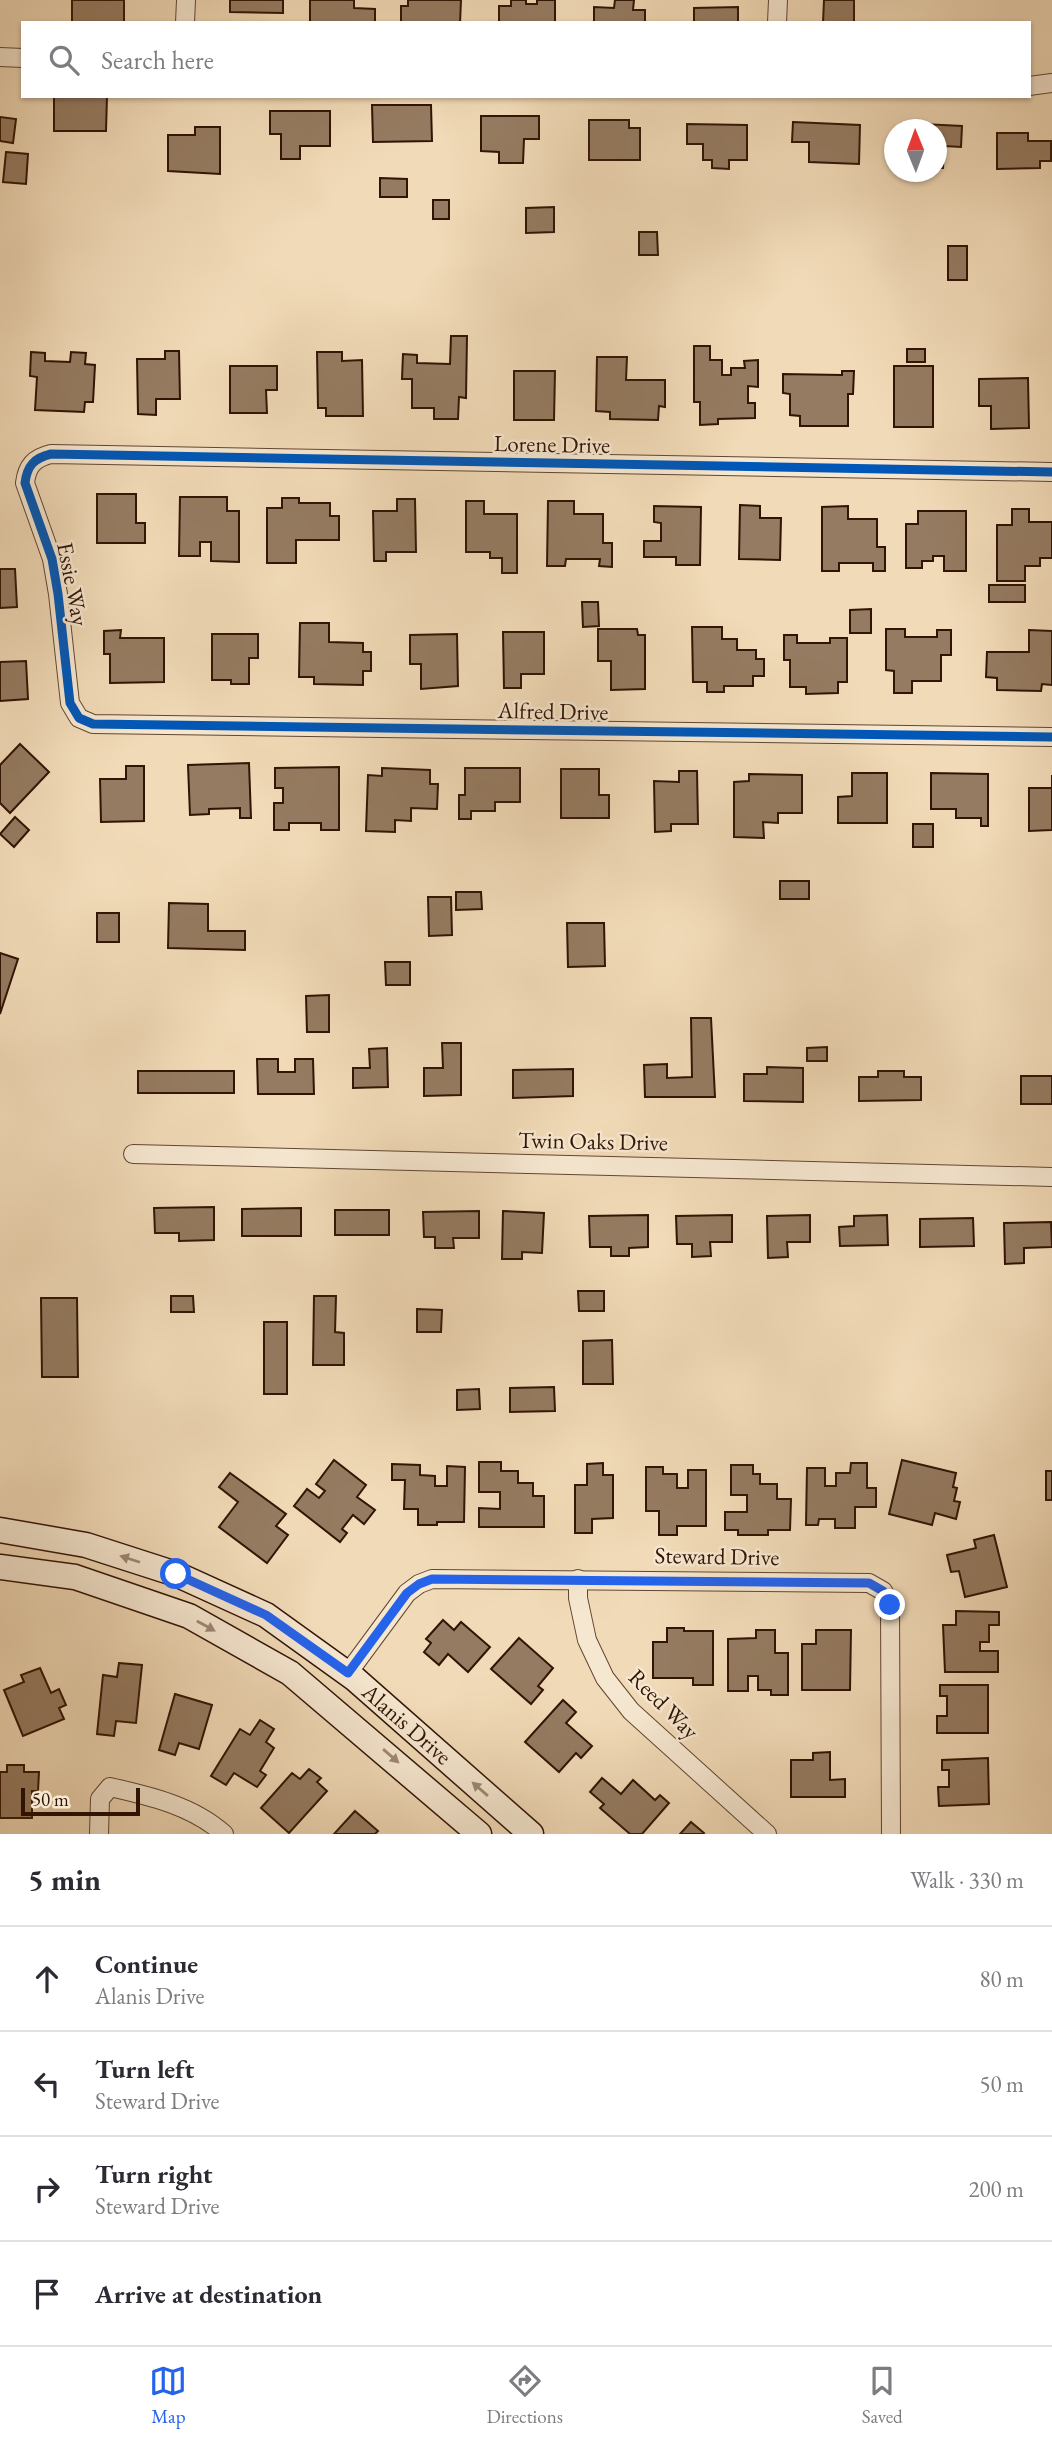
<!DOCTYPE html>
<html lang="en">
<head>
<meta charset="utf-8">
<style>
  :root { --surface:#fff; --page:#f2f2f3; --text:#2b2b33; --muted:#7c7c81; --line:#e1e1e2; --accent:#2563eb }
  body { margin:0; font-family:"EB Garamond",serif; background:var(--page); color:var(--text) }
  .compass { position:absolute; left:884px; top:119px; width:63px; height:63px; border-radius:50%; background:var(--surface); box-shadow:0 2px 5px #0004; rotate:359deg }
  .scale { position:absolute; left:21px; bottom:18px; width:119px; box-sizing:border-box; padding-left:7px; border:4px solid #321404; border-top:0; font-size:19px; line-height:24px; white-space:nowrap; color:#321404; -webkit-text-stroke:5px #f6e7d0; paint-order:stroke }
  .stop { position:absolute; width:21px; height:21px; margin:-16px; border:5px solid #2563eb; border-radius:50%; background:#fff }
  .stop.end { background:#2563eb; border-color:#fff; box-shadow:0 2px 7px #0008 }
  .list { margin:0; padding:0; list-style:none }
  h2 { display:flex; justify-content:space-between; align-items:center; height:91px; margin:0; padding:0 28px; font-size:30px }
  h2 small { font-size:23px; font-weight:400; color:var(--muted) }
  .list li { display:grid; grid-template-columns:46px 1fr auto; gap:21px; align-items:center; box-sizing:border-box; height:105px; padding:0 28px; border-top:2px solid var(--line) }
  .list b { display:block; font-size:26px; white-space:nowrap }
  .list p { margin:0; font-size:23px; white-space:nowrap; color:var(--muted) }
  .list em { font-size:23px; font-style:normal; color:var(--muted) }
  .icon { flex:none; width:38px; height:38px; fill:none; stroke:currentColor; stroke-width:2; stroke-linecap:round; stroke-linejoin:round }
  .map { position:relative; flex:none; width:1052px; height:1834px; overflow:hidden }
  .search { position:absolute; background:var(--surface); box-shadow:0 2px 5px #0004; left:21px; right:21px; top:21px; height:77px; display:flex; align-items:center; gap:18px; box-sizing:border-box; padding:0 24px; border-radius:0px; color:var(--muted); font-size:26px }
  .sheet { height:511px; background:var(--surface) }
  nav { display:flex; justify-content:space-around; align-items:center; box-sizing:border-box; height:98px; border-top:2px solid var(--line); background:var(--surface); font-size:19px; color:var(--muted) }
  nav a { display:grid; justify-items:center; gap:4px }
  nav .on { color:var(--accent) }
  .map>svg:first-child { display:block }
</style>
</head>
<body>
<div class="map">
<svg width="1052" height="1834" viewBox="0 0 1052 1834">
  <rect width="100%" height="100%" fill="#f1dab7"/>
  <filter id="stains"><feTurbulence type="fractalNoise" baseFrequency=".00286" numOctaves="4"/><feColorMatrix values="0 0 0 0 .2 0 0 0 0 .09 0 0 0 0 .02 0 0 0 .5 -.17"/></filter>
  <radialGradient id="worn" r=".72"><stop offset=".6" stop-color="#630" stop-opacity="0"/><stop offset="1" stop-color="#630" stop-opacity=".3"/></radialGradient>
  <g fill="#957b61" stroke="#321404" stroke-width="2">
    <rect x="72" y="0" width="52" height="23"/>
    <path d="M230,0h53v13l-53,-1z"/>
    <path d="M310,0h44v8l21,1v14h-65z"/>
    <path d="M408,0h53l-1,23h-59v-17h7z"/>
    <path d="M511,0h15v4h11v-4h18v23h-56v-17h12z"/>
    <path d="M615,0h19l-1,10h12v13h-51v-16l20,1z"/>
    <path d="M824,0h30v23h-31z"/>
    <path d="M738,7v16h-58l14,-1v-14z"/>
    <path d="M54,96h53l-1,35h-52z"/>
    <path d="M372,105h59l1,36 -59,1z"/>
    <path d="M270,111h60v35h-30v13h-19v-25h-11z"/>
    <path d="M481,116h58v23h-15l-1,24h-24v-11l-18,-1z"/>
    <path d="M0,117l16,2 -3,24 -13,-2z"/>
    <path d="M589,120h40v8h11v32h-51z"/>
    <path d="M793,122l67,3 -1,39 -50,-2v-20h-17z"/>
    <path d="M902,123l60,3 -1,21 -17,-1 -1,22h-7v-38h-34z"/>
    <path d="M687,124l60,1v35h-18v9l-17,-1v-8h-9v-16h-16z"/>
    <path d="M195,127h25v47l-52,-3v-36h27z"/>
    <path d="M997,133h31v8h23v20h-11v7l-43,1z"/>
    <path d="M6,152l22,2 -2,30 -23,-2z"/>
    <path d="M380,178l27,1v18h-27z"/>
    <rect x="433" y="200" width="16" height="19"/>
    <path d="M554,207v25l-28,1v-25z"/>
    <path d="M639,232h18l1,23h-19z"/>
    <rect x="948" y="246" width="19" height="34"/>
    <path d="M451,336h16l-1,62 -7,-1 -1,22h-24v-11h-22v-29h-10l1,-25 14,1v8l33,1z"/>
    <path d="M694,346h16v14h12v15h9v-7h14l-1,-7 14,-1v27l-10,-1v17h7v15l-37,1v5l-18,1v-23h-6z"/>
    <rect x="907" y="349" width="18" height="13"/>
    <path d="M165,351h14l1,48h-24v16l-18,-1 -1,-55h28z"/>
    <path d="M31,352l14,1v8l25,1 1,-10 15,1 -1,11 10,1 -2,37h-8l-1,10 -49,-2 2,-33 -7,-1z"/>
    <path d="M317,352h25v9l20,-1 1,56h-37v-8h-8z"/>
    <path d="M597,357h30l-1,23h39v27l-6,-1 -1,14 -48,-1v-7l-14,-1z"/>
    <path d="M230,366h47v24h-11l1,23h-37z"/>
    <rect x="894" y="366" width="39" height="61"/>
    <path d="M514,371h41l-1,49h-40z"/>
    <path d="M842,371h12l-1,23h-5v32h-48v-10l-10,-1v-21l-7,-1v-19l59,1z"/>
    <path d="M1028,378l1,50 -38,1v-23h-12v-27z"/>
    <path d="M97,494h39v29h9v20h-48z"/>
    <path d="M180,497h47v14h12v51l-28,-1v-19h-11v14h-21z"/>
    <path d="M282,498h17v5h31v13h9v24h-43v23h-29v-55h15z"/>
    <path d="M397,499h18l1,53h-30v9h-12l-1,-50h24z"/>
    <path d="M466,501h18v13h33v59h-15v-15h-12v-6h-24z"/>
    <path d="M548,501h26v13h29v29h9v24l-13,-1 1,-7h-34l-1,7h-18z"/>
    <path d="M740,505l20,1v12h21l-1,42 -41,-1z"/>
    <path d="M654,506l47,1 -1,58h-24v-8h-32v-16h17v-18l-7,-1z"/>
    <path d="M848,506v13h29v28h8v24h-12v-8h-34v8h-17v-64z"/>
    <path d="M1012,509h17v13h23v36h-12v8h-15v15h-28v-56h15z"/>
    <path d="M918,511h48v60h-22v-15h-11v5h-11v7h-16v-44h12z"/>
    <path d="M0,569h15l2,38 -17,1z"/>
    <rect x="989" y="585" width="36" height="17"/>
    <path d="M582,602h16l1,24 -16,1z"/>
    <path d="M871,609v24h-21v-23z"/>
    <path d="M300,623h29v19l34,1v9h8v19h-8v14l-49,-1v-7h-15z"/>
    <path d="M692,627h30v12h15v11h19v9h8v17h-11v10h-29v6h-17v-10h-14z"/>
    <path d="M598,629h39l1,6h7v54l-34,1v-29h-13z"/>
    <path d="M886,629h19v8h32v-7h14v25h-10v26h-29v12h-18v-22l-8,-1z"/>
    <path d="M121,630l-1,8h44v44l-54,1v-29h-6v-23z"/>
    <path d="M1029,630l23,1v54l-10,-1 -1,7 -44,-1v-12l-11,-1 1,-25h42z"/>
    <path d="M503,632h41v42h-23v14h-17z"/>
    <path d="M212,634h46v24h-9v26h-18v-4h-19z"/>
    <path d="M457,634l1,52 -37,3v-25h-11v-29z"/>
    <path d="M784,635h13v8h33v-5h17v44h-9v11l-32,1v-7h-16v-27h-6z"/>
    <path d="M26,661l2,38 -28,2v-39z"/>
    <path d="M20,744l29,28 -39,41 -10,-10v-38z"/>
    <path d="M249,763l2,55h-11v-10l-31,1v5l-19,1 -2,-50z"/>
    <path d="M126,766h18v55l-43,1 -1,-43h26z"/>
    <path d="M339,767v63h-18v-7h-32v7h-15v-27h9v-15h-8v-20z"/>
    <path d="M382,768l48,2v14h8l-1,25 -26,-1v13l-16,-1v12l-29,-1 2,-56 14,1z"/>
    <path d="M465,768h55v34h-25v9h-24v8h-12v-24h6z"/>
    <path d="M561,769h38v26h10v23h-48z"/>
    <path d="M679,771h18l1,53h-27v7l-16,1 -1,-51 25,1z"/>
    <path d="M852,773h35v50h-49v-26l14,-1z"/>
    <path d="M931,773l57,1v52h-7v-8h-25v-9h-25z"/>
    <path d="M749,774l53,1v38h-24v10l-15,-1 1,16 -30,-1v-55l15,-1z"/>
    <path d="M1052,775v55l-23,1v-43h23z"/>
    <path d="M15,817l14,13 -15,17 -14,-13z"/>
    <rect x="913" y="824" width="20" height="23"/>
    <rect x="780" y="881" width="29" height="18"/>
    <path d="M456,892h25l1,17 -26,1z"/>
    <path d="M428,897h23l1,38 -23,1z"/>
    <path d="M169,903l39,1v27h37v19l-77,-2z"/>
    <rect x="97" y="913" width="22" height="29"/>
    <path d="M567,923h37l1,43 -37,1z"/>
    <path d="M0,953l18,6 -18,55z"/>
    <path d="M385,962h25v23h-24z"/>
    <path d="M329,995v37h-22l-1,-36z"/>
    <path d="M691,1018h20l4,79h-70l-1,-32 23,-1v14l25,-1z"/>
    <path d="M442,1043h19v52l-37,1v-28h19z"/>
    <path d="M827,1047v14h-20v-13z"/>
    <path d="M387,1048l1,39 -35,1v-20h17l-1,-19z"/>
    <path d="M257,1059h21v13h17v-13h18l1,35h-56z"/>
    <path d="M767,1067l36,1v34l-59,-1v-27h23z"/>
    <path d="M573,1069v27l-60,2v-28z"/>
    <rect x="138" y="1071" width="96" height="22"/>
    <path d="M878,1071h26v6h17v23l-62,1v-24h19z"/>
    <rect x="1021" y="1076" width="31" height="28"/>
    <path d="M214,1207v33l-35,1v-8h-24l-1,-25z"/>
    <path d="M301,1208v28h-59v-27z"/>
    <rect x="335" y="1210" width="54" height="25"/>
    <path d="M479,1211v27h-26l1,10h-19v-11h-11l-1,-25z"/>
    <path d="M503,1211l41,2 -2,40 -20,-1v7h-20z"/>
    <path d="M648,1215v32l-19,1v8h-18v-9h-21l-1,-31z"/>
    <path d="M732,1215v27h-22l1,14 -19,1v-13h-15l-1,-28z"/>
    <path d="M810,1215v27h-23l1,15 -20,1 -1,-42z"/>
    <path d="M887,1215l1,30 -48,1 -1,-19 15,-1v-10z"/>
    <path d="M973,1218l1,28 -54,1v-28z"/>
    <path d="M1051,1222l1,25 -28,1v15l-19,1 -1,-41z"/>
    <path d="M578,1291h26v20h-25z"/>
    <path d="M171,1296h22l1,16h-23z"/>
    <path d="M314,1296h22l-1,36 9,1v32h-31z"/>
    <path d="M41,1298h36l1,79h-36z"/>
    <path d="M417,1309l25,1 -1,22h-24z"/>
    <rect x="264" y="1322" width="23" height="72"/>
    <path d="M612,1340l1,44h-30v-43z"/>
    <path d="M554,1387l1,24 -45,1v-24z"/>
    <path d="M479,1389l1,20 -23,1v-20z"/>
    <path d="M334,1460l32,25 -9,12 18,13 -11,14 -11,-9 -11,14 5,4 -7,9 -46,-36 13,-17 12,9 6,-7 -9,-7z"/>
    <path d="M902,1460l54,13 -3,14 4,1 -3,13 6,1 -4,17 -21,-6 -3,12 -43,-11z"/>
    <path d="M479,1462h22v9h17v12h15v13h11v31h-65v-19l21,1v-17h-21z"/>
    <path d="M603,1463v12h10v43l-21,1v14h-17v-48h12v-21z"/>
    <path d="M851,1463h16v25h9v19h-21v21h-20v-9h-16l-1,6h-12l1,-57h18v18h11v-13h14z"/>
    <path d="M392,1464l28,1v10l15,1v10h12v-20l18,1 -1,55h-27v3h-19v-16h-14l1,-29h-13z"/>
    <path d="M731,1465h22v9h7v10h17v15h14l-1,31h-22v5h-30v-5h-13v-18h22v-17h-16z"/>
    <path d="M646,1467h17v7h14v14h11v-18h18v56h-29v9h-18v-24h-13z"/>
    <rect x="1046" y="1471" width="6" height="29"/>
    <path d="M230,1473l56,41 -10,12 12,9 -21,28 -48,-36 19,-25 -19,-15z"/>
    <path d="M994,1535l13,52 -42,10 -6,-26 -8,1 -4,-17 29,-7 -2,-8z"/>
    <path d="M956,1611l43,1v13h-10v17h-9v9h18v21h-53l-2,-47h13z"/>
    <path d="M443,1620l11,10 7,-8 29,25 -22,25 -20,-18 -9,11 -15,-13 7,-9 -5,-4z"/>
    <path d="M667,1628h17v3h29v54h-20v-7h-40v-36h14z"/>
    <path d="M756,1630h19v23h13v42h-17v-5h-13v-14h-10v15h-20v-52l28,-1z"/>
    <path d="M816,1630h35l-1,60h-48v-46h14z"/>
    <path d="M519,1638l34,30 -15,18 5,4 -12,14 -40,-35z"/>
    <path d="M119,1663l23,2 -6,58 -20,-2 -2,15 -17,-2 6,-59 14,2z"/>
    <path d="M40,1668l11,25 8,-4 7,16 -7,3 5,11 -41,17 -19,-46 20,-8 -3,-7z"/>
    <path d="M940,1685h48v48h-51v-17h10v-20h-7z"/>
    <path d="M175,1694l37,11 -13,44 -20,-6 -4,12 -16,-5z"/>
    <path d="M563,1700l13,12 -10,11 26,23 -11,12 -5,-5 -17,19 -34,-30z"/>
    <path d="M260,1720l14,9 -8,13 8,6 -14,23 6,4 -9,12 -23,-14 -8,12 -15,-9 29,-47 10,6z"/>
    <path d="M830,1752v28l15,-1v18h-54v-37h22v-7z"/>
    <path d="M988,1758l1,46 -50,2 -1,-19h11v-17h-7v-10z"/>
    <path d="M7,1765h17v7h15l-1,19h-6v27h-32v-46h7z"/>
    <path d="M309,1769l12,9 -4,4 10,9 -38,42 -28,-25 31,-35 8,6z"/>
    <path d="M602,1778l19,16 12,-14 22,20 5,-5 9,8 -27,31h-12l-30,-26 4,-4 -14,-12z"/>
    <path d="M355,1811l23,20 -3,3h-41z"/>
    <path d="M691,1822l13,11 -1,1h-23z"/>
  </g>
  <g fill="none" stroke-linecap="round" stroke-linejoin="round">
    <g stroke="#624631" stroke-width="20">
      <g id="street">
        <path d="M185,23l1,-23"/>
        <path d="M777,23l1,-23"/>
        <path d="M0,57l23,1"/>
        <path d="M1029,86l23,-3"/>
        <path d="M1052,472l-1001,-18c-17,4 -24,12 -26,29l27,76 6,35 12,109 9,15 14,6 959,13"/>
        <path d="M133,1154l919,23"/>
        <path d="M578,1579v19l9,42 18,38 26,33 136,123"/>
        <path d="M348,1673l59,-80 12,-9 13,-5 437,4 14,8 7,14 1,229"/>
        <path d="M99,1834l1,-35 10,-12c40,9 83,19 114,47"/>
      </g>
    </g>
    <g stroke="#321404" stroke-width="27">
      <g id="secondary">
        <path d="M0,1530l86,15 90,29 90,41 89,64 176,155"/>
        <path d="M0,1567l75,10 114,39 101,57 189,161"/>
      </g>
    </g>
    <use href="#street" stroke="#f6e7d0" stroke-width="18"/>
    <use href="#secondary" stroke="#f6e7d0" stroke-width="24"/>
    <g stroke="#f6e7d0" stroke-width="13">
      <path id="cycleway" d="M1052,472l-1001,-18c-17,4 -24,12 -26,29l27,76 6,35 12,109 9,15 14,6 959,13"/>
    </g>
    <use href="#cycleway" stroke="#0057b8" stroke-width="9"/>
  </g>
  <defs><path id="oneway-solid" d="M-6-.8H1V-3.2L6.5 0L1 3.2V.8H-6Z" transform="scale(1.75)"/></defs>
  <g fill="#9e8874">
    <use href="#oneway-solid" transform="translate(130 1559) rotate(-162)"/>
    <use href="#oneway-solid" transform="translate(206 1626) rotate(29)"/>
    <use href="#oneway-solid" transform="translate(391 1756) rotate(41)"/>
    <use href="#oneway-solid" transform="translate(480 1789) rotate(-139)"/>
  </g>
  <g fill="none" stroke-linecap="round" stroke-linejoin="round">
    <path stroke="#2563eb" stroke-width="9" d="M176,1574l90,41 82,58 59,-80 12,-9 13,-5 437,4 14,8 7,14"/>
  </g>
  <g text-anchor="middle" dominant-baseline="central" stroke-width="5" stroke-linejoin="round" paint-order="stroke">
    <g font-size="23" fill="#321404" stroke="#f6e7d0">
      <text transform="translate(552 444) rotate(1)">Lorene Drive</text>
      <text transform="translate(73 584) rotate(79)">Essie Way</text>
      <text transform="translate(553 711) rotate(1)">Alfred Drive</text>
      <text transform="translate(593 1141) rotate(1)">Twin Oaks Drive</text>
      <text transform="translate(717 1556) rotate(1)">Steward Drive</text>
      <text transform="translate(664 1704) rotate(45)">Reed Way</text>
      <text transform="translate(407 1724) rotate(41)">Alanis Drive</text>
    </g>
  </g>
  <rect width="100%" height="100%" filter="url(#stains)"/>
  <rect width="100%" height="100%" fill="url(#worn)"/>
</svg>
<svg class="compass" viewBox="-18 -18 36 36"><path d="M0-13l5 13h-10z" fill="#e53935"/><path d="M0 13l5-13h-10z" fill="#7c7c81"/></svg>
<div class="scale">50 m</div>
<div class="stop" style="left:176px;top:1574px"></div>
<div class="stop end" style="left:890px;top:1605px"></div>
<div class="search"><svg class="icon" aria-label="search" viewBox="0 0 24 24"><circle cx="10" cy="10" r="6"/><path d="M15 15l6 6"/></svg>Search here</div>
</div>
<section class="sheet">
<h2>5 min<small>Walk · 330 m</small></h2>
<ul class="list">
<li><svg class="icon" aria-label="ahead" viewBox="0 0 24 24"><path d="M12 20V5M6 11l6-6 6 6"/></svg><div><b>Continue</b><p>Alanis Drive</p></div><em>80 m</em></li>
<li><svg class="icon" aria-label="left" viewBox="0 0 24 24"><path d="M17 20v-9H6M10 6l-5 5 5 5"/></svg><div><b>Turn left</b><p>Steward Drive</p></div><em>50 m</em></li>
<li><svg class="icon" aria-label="right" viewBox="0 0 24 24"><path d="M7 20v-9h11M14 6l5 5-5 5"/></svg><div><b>Turn right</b><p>Steward Drive</p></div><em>200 m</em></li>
<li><svg class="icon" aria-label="arrive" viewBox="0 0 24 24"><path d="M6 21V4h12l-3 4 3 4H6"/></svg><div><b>Arrive at destination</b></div></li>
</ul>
</section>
<nav>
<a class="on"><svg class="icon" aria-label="map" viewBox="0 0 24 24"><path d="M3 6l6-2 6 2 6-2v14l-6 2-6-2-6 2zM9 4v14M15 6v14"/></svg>Map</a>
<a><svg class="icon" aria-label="directions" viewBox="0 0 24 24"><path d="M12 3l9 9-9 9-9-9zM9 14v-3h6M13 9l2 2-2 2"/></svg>Directions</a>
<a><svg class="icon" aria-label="saved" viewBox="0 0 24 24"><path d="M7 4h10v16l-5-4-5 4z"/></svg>Saved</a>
</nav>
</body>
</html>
